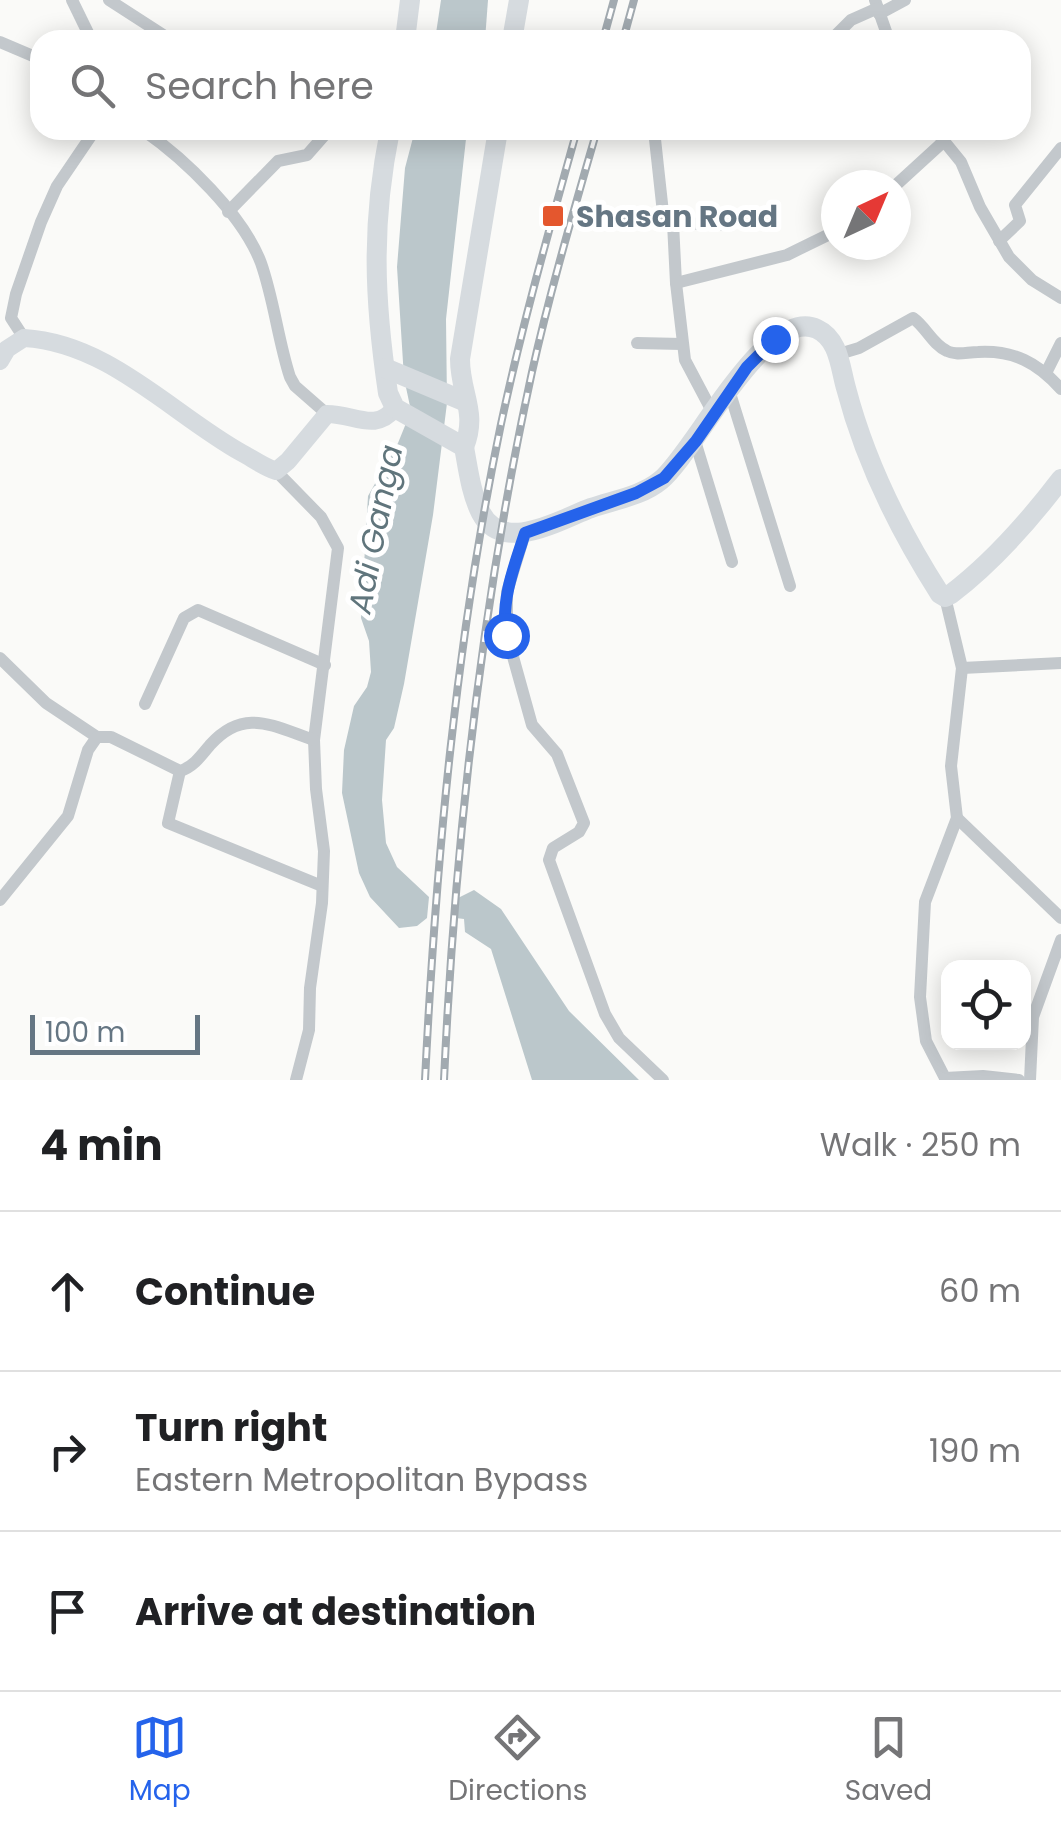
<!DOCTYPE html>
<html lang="en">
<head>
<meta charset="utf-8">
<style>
  :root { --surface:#fff; --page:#f6f6f6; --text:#202124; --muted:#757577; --line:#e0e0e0; --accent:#2563eb }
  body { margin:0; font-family:Poppins,sans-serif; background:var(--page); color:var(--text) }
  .controls { position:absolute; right:30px; bottom:30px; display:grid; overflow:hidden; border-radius:20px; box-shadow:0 5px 25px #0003 }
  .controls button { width:90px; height:90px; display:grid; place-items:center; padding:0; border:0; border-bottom:2px solid var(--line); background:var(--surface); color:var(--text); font:50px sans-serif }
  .compass { position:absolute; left:821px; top:170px; width:90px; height:90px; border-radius:50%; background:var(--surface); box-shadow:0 5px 25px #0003; rotate:44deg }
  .scale { position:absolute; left:30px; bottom:25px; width:170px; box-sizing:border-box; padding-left:10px; border:5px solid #657683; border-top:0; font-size:28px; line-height:35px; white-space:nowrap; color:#657683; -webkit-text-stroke:8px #fff; paint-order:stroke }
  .stop { position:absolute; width:30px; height:30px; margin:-22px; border:8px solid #2563eb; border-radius:50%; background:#fff }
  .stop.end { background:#2563eb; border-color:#fff; box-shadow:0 2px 10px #0008 }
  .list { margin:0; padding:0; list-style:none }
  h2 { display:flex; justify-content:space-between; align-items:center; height:130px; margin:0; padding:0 40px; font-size:42px }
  h2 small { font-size:32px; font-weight:400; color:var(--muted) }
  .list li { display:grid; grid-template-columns:65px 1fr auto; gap:30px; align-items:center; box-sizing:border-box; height:160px; padding:0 40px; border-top:2px solid var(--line) }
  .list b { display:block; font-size:38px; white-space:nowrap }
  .list p { margin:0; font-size:32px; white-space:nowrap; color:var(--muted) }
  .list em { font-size:32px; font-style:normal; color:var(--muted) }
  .icon { flex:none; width:55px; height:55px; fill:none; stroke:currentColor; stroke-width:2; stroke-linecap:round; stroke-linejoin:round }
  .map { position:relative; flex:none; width:1061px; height:1080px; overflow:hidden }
  .search { position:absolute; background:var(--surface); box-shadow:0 5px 25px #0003; left:30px; right:30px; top:30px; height:110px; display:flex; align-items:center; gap:25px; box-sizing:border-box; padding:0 35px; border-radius:30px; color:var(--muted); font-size:38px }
  .sheet { height:610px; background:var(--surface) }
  nav { display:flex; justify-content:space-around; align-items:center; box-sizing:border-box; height:140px; border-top:2px solid var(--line); background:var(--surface); font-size:28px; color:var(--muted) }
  nav a { display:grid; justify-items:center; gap:5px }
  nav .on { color:var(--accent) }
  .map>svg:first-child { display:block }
</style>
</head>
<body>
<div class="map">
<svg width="1061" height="1080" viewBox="0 0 1061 1080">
  <rect width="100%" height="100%" fill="#fafaf8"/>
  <g fill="#bbc7cb">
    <path d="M441,0h47l-3,40h-50z"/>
    <path d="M415,130h52l-21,189 1,84 -14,112 -29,169 -10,44 -8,12 -4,60 4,43 11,24 32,30 -2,21 -10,8 -18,2 -29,-31 -11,-24 -17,-80 2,-43 10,-44 13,-19 4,-15 -2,-31 -8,-23 7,-122 30,-53 13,-32 -7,-33 -7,-111 8,-99z"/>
    <path d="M474,890l27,19 68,102 70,69h-107l-41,-131 -26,-17 -1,-13 -8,-1 2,-20z"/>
  </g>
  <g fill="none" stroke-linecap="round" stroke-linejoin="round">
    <g stroke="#c3c8cc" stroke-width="12">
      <path d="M72,0l19,39"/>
      <path d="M109,0l62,40"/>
      <path d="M875,0l14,40"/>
      <path d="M879,14l26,-14"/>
      <path d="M305,36l1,4"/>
      <path d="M831,40l20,-20 27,-12"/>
      <path d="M0,42l40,17"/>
      <path d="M143,130c42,29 100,85 118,133 13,37 17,77 29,114l5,9 32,28"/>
      <path d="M654,130l10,92"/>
      <path d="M935,130l26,32 19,45 29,50 23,23 29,18"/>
      <path d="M896,185l47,-43"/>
      <path d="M228,212l50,-51 29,-6 22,-25"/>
      <path d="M598,214l66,8 58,3"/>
      <path d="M673,223l3,60 9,77 28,53"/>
      <path d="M999,241l21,-20 -5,-16 46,-57"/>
      <path d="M676,283l111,-28 49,-24"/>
      <path d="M24,338l-13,-20 5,-24 25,-72 16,-36 38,-56"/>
      <path d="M637,343l45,1"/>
      <path d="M839,354l20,-6 54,-30c13,9 19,26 34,33 10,5 20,1 31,1 36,-2 60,11 83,37"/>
      <path d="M1046,373l15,-30"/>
      <path d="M729,390l61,196"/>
      <path d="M695,441l37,121"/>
      <path d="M276,471l45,46 17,31 -24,192 2,49 8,62 -2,52 -12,85 -1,42 -13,50"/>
      <path d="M525,533l-18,59v43l25,90 25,29 27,69 -5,9 -26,16 -4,12 56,154 14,24 44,42"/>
      <path d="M945,597l17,71 -11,98 6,52 -32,84 -5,95 6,44 20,39"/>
      <path d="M0,658l46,45 51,34"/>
      <path d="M962,668l99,-5"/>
      <path d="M145,704l39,-86 14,-8 127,55"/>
      <path d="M180,771l-12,52 154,63"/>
      <path d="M957,818l104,100"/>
      <path d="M0,900l68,-84 20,-66 9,-13h14l69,34c13,-4 21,-15 30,-26 34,-38 62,-19 104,-5"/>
      <path d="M945,1078l38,-2 36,4"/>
      <path d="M1030,1080l3,-63 28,-77"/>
    </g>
    <path stroke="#d6dbdf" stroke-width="18" d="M0,361l7,-12 17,-11c85,5 148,76 218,115 11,6 22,14 34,18l12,-10 39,-47c28,0 48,19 68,-6"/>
    <g stroke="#d6dbdf" stroke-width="20">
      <path d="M405,40l5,-40"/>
      <path d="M512,40l7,-40"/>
      <path d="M390,130c-19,94 -16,169 -2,263l7,15 69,39c4,21 7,47 17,66 22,42 80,6 110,-5 23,-8 51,-12 70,-28 34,-28 105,-175 156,-151 22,10 23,38 29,59 19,73 53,142 94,206l5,3 6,-3c42,-32 78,-73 110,-115"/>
      <path d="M385,368l81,34"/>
      <path d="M464,447c14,-35 -4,-53 -4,-88l38,-229"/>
    </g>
    <g stroke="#a2aab0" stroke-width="8">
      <g id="rail">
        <path d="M603,40l11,-40"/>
        <path d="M623,40l11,-40"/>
        <path d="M425,1080c11,-220 31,-440 76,-656 21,-99 49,-197 76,-294"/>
        <path d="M444,1080c11,-238 37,-474 88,-708 18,-81 42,-162 65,-242"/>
      </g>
    </g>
    <use href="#rail" stroke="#fff" stroke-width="4" stroke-dasharray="11" stroke-linecap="butt"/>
  </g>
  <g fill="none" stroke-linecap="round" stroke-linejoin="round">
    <path stroke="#2563eb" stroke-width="12" d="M506,635c-5,-36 8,-68 19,-102l111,-40 28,-15 32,-37 51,-74 28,-28"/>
  </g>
  <rect fill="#e4572e" stroke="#fff" stroke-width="4" x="541" y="204" width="24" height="24" rx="5"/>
  <g text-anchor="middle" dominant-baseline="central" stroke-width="10" stroke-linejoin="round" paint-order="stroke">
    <g font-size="30" font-weight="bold" fill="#657683" stroke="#fff" text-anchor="start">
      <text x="576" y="216">Shasan Road</text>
    </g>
    <g font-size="32" font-style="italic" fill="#60757c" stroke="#fff">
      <text transform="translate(375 529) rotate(-79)">Adi Ganga</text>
    </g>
  </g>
</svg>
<div class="controls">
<button><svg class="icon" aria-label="locate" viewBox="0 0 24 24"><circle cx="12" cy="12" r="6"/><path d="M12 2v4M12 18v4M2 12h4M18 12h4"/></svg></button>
</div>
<svg class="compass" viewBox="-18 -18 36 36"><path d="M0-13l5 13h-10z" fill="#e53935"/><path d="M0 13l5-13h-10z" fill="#757577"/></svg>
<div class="scale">100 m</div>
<div class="stop" style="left:506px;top:635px"></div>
<div class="stop end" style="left:775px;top:339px"></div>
<div class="search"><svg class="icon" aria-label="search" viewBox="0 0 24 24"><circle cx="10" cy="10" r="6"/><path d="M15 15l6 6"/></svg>Search here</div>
</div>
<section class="sheet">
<h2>4 min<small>Walk · 250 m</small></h2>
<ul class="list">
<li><svg class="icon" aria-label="ahead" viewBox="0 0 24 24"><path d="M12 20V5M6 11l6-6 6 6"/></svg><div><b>Continue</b></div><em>60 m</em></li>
<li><svg class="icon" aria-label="right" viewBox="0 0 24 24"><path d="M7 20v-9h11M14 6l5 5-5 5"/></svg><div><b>Turn right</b><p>Eastern Metropolitan Bypass</p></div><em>190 m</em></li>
<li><svg class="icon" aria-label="arrive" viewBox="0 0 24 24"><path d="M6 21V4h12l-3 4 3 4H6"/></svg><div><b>Arrive at destination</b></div></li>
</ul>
</section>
<nav>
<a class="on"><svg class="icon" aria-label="map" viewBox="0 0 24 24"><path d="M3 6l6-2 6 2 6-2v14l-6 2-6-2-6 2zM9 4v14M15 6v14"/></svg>Map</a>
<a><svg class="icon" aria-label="directions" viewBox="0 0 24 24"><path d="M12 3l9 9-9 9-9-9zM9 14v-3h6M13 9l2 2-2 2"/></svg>Directions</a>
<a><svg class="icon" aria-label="saved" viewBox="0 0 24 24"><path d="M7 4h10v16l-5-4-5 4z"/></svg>Saved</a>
</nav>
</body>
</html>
